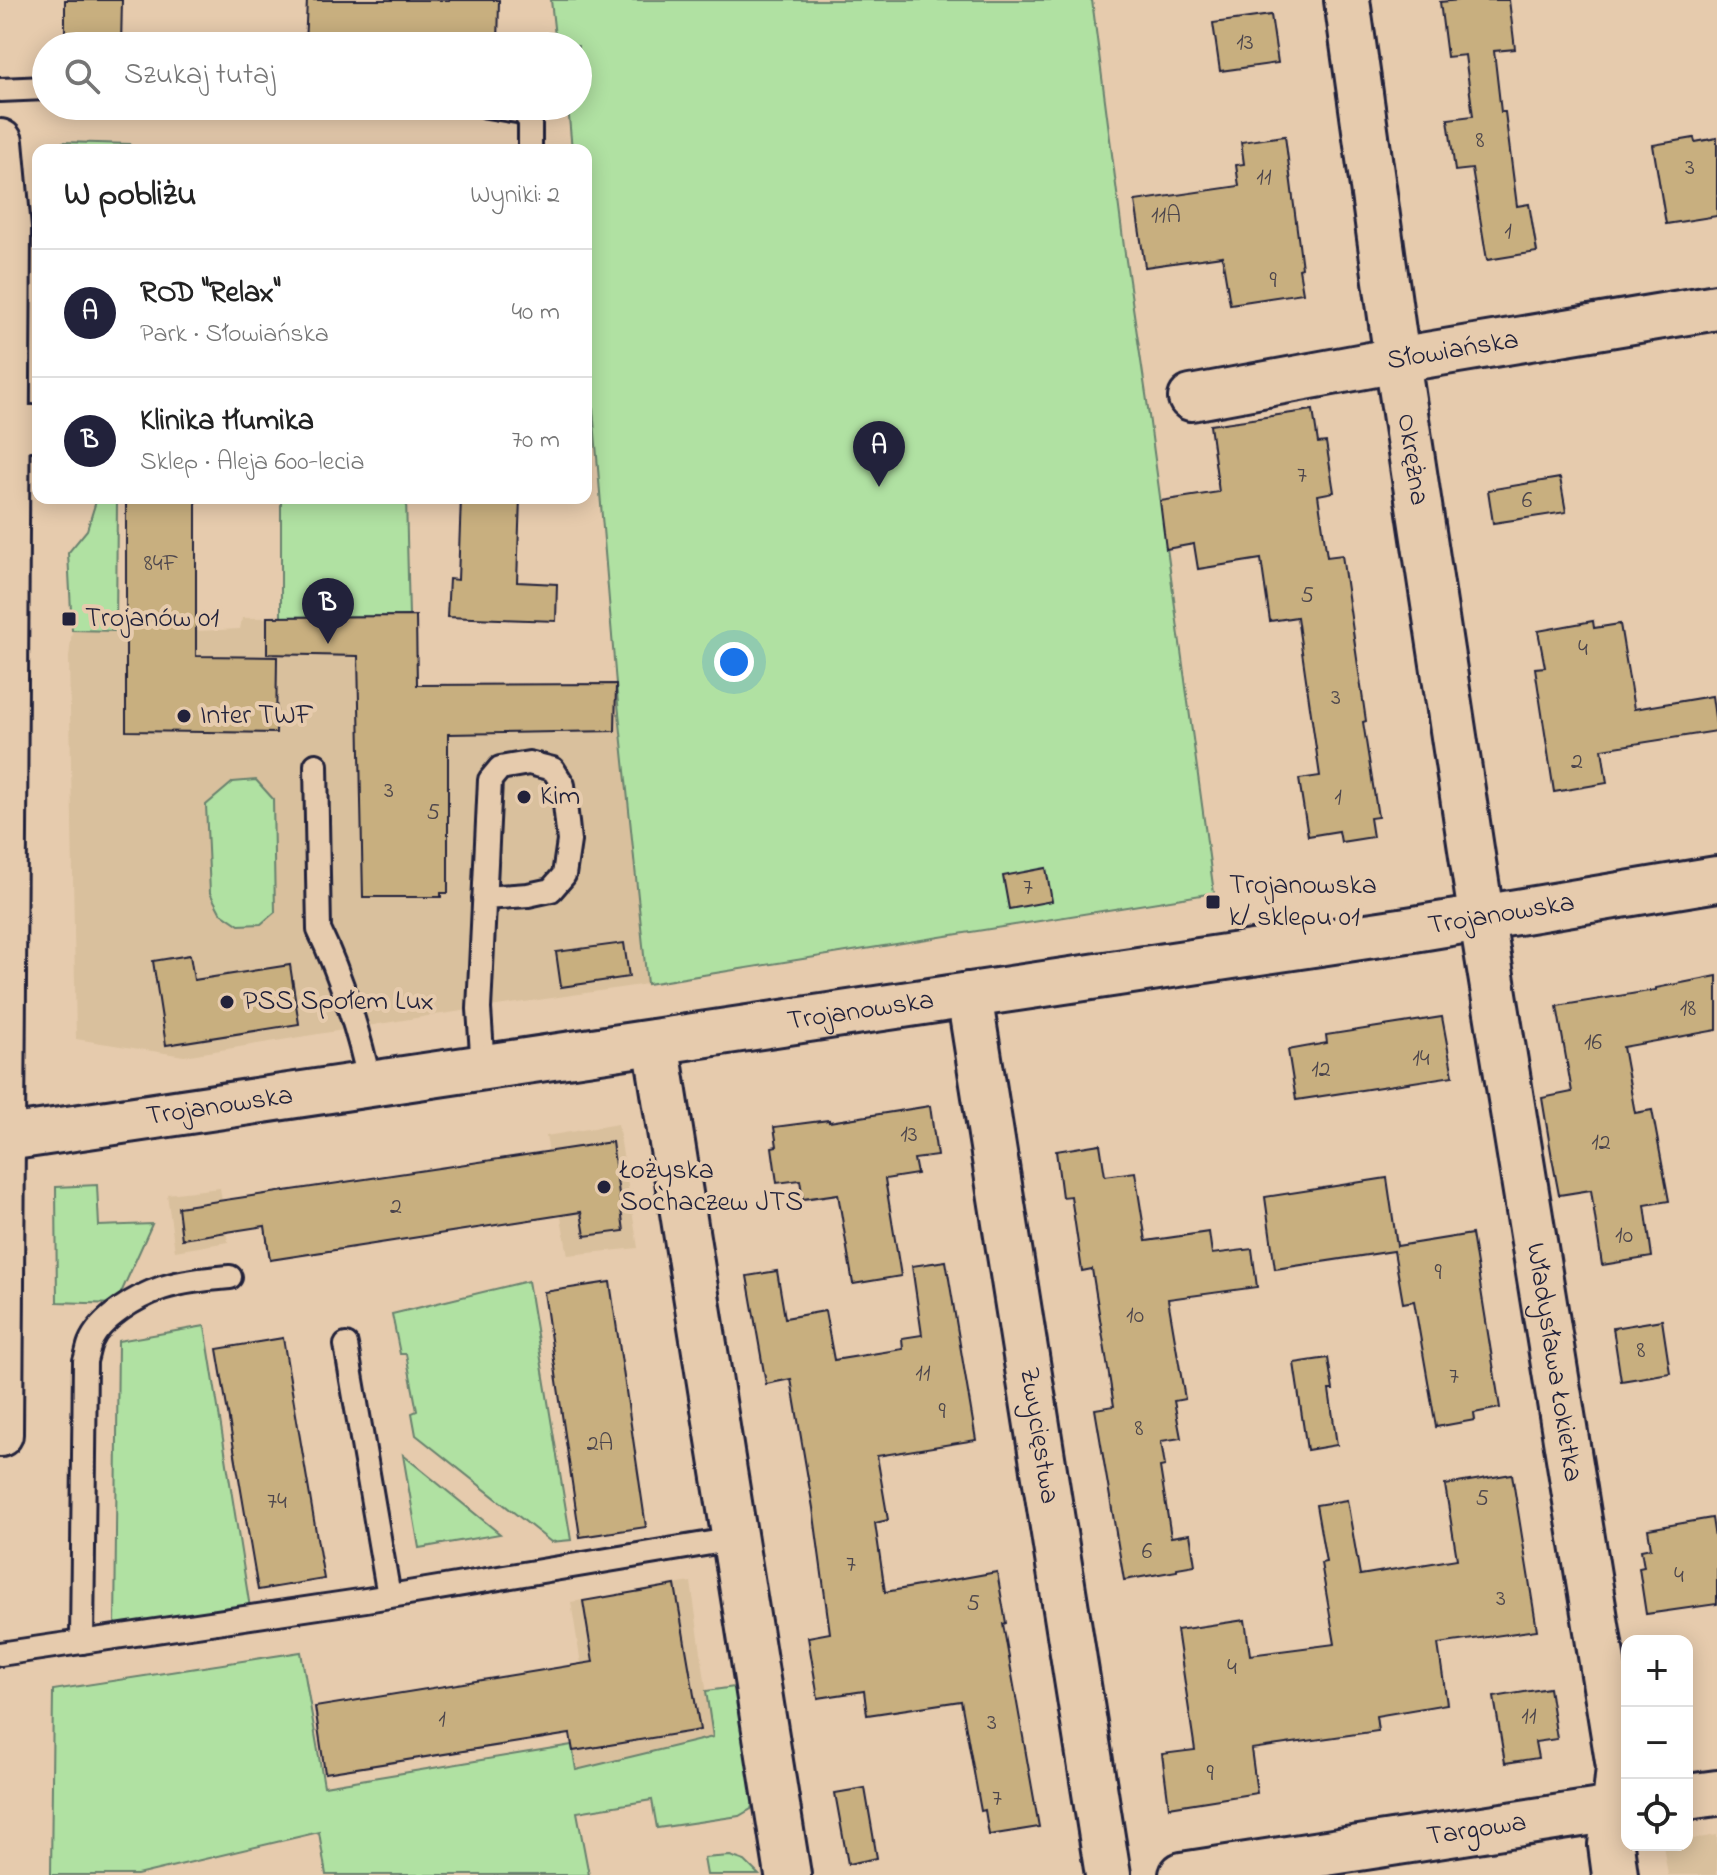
<!DOCTYPE html>
<html lang="pl">
<head>
<meta charset="utf-8">
<style>
  :root { --surface:#fff; --page:#f6f6f6; --text:#222; --muted:#767676; --line:#e0e0e0; --accent:#22223b }
  body { margin:0; font-family:"Indie Flower",sans-serif; background:var(--page); color:var(--text) }
  .controls { position:absolute; right:24px; bottom:24px; display:grid; overflow:hidden; border-radius:16px; box-shadow:0 4px 20px #0003 }
  .controls button { width:72px; height:72px; display:grid; place-items:center; padding:0; border:0; border-bottom:2px solid var(--line); background:var(--surface); color:var(--text); font:40px sans-serif }
  .you { position:absolute; left:734px; top:662px; width:28px; height:28px; margin:-20px; border:6px solid #fff; border-radius:50%; background:#1a73e8; box-shadow:0 0 0 12px #1a73e833 }
  .badge { display:grid; place-items:center; width:52px; height:52px; border-radius:50%; background:var(--accent); color:#fff; font-size:26px; font-weight:700 }
  .pin { position:absolute; translate:-50% -66px; filter:drop-shadow(0 2px 4px #0008) }
  .pin::after { content:''; position:absolute; top:42px; width:28px; height:24px; background:inherit; clip-path:polygon(0 0,100% 0,50% 100%) }
  .list { margin:0; padding:0; list-style:none }
  h2 { display:flex; justify-content:space-between; align-items:center; height:104px; margin:0; padding:0 32px; font-size:34px }
  h2 small { font-size:26px; font-weight:400; color:var(--muted) }
  .list li { display:grid; grid-template-columns:52px 1fr auto; gap:24px; align-items:center; box-sizing:border-box; height:128px; padding:0 32px; border-top:2px solid var(--line) }
  .list b { display:block; font-size:30px; white-space:nowrap }
  .list p { margin:0; font-size:26px; white-space:nowrap; color:var(--muted) }
  .list em { font-size:26px; font-style:normal; color:var(--muted) }
  .icon { flex:none; width:44px; height:44px; fill:none; stroke:currentColor; stroke-width:2; stroke-linecap:round; stroke-linejoin:round }
  .map { position:relative; flex:none; width:1717px; height:1875px; overflow:hidden }
  .search { position:absolute; background:var(--surface); box-shadow:0 4px 20px #0003; left:32px; top:32px; width:560px; height:88px; display:flex; align-items:center; gap:20px; box-sizing:border-box; padding:0 28px; border-radius:44px; color:var(--muted); font-size:30px }
  .panel { position:absolute; background:var(--surface); box-shadow:0 4px 20px #0003; left:32px; top:144px; width:560px; height:360px; border-radius:16px }
  .map>svg:first-child { display:block }
</style>
</head>
<body>
<div class="map">
<svg width="1717" height="1875" viewBox="0 0 1717 1875">
  <rect width="100%" height="100%" fill="#e6cbad"/>
  <filter id="ink" filterUnits="userSpaceOnUse"><feTurbulence type="fractalNoise" baseFrequency=".0125" numOctaves="2"/><feDisplacementMap in="SourceGraphic" scale="16" xChannelSelector="R" yChannelSelector="G"/><feConvolveMatrix kernelMatrix="1 2 1 2 8 2 1 2 1" color-interpolation-filters="sRGB"/></filter>
  <g filter="url(#ink)">
    <g fill="#d9c09d">
      <path d="M409,616l8,37 1,32 198,-1 31,300 -219,32 -244,40 -108,-17 -7,-382 3,-27 124,1 44,-2 2,-11z"/>
      <path d="M618,1124l20,124 -70,7 -22,-119z"/>
      <path d="M220,1188l8,54 -53,9 -8,-57z"/>
      <path d="M691,1582l22,155 -138,33 -16,-102 22,-4 -10,-62z"/>
      <path d="M1717,1835v40h-49l-5,-30h24v-5z"/>
    </g>
    <g fill="#b0e1a2" stroke="#69826e" stroke-width="2">
      <path d="M551,0h541l32,247 23,154 67,492 -567,91 -31,-300 -30,-359v-175h-14l-4,-44h10v-60h-22z"/>
      <path d="M63,142l67,2v6h-67z"/>
      <path d="M97,498h20l-1,133 -44,-1 -4,-77 19,-23z"/>
      <path d="M281,498h125l3,118 -128,1z"/>
      <path d="M256,780l17,19 2,113 -14,12 -22,1 -19,-13 -10,-19 -4,-88 27,-23z"/>
      <path d="M97,1185l2,41 53,-2 -36,80 -59,-2 -1,-115z"/>
      <path d="M528,1281l43,259 -20,2 -135,-107 -4,-22 5,-2 -11,-57h-6l-8,-40z"/>
      <path d="M205,1326l45,282 -135,21 3,-288z"/>
      <path d="M403,1455l97,79 -81,14z"/>
      <path d="M301,1652l23,134 248,-41 4,25 137,-33 -7,-46 36,-5 15,105 -6,18 -12,7 -82,12 -5,-28 -75,12 12,63h-263l-7,-43 -182,43h-86l2,-185z"/>
      <path d="M730,1856l15,5 14,14h-52l-3,-17z"/>
    </g>
    <g fill="#c8af7f" stroke="#22223b" stroke-width="2">
      <path d="M65,0h57l-1,46h-56z"/>
      <path d="M307,0h192l-1,46h-193z"/>
      <path d="M1460,0h49l6,49 -21,2 7,61h4l12,94 12,-2 8,48 -50,8 -15,-91 -17,2 -7,-52 25,-3 -8,-61 -18,2 -7,-55z"/>
      <path d="M1271,15l7,48 -58,8 -7,-48z"/>
      <path d="M1285,136l17,132 -3,1 4,24 -73,11 -8,-48 -77,11 -10,-66 104,-15 -3,-21 8,-1 -3,-22z"/>
      <path d="M1694,138l1,4 22,-4v78l-51,8 -13,-79z"/>
      <path d="M1313,410l5,33 8,-1 8,50 -16,3 9,62 15,-2 24,166 -3,1 15,95 -8,1 3,19 -32,5 -2,-11 -31,5 -9,-57 21,-3 -23,-159 -27,4 -9,-62 -63,10 -4,-25 -28,5 -6,-48 59,-9 -9,-67z"/>
      <path d="M1560,478l6,34 -73,11 -5,-33z"/>
      <path d="M126,498h70v158l81,1 -1,76 -150,-2z"/>
      <path d="M461,498h59l-3,84 40,2 -1,37 -109,-4 2,-38 9,1z"/>
      <path d="M416,616l1,69 199,-1 -1,47 -167,3v159h-7v4h-78l-5,-241 -91,-2v-37z"/>
      <path d="M1593,621l1,7 26,-4 14,85 78,-13 5,35 -115,18 5,34 -53,9 -19,-124 10,-1 -7,-36z"/>
      <path d="M1046,868l6,33 -43,8 -6,-33z"/>
      <path d="M624,943l5,34 -68,10 -5,-35z"/>
      <path d="M190,955l4,25 96,-15 9,59 -133,21 -13,-84z"/>
      <path d="M1717,976v54l-94,17 12,66 17,-3 17,91 -24,4 7,52 -50,8 -11,-75 -32,5 -7,-37 -10,-60 30,-6 -15,-86 99,-16v-2z"/>
      <path d="M1442,1017l11,59 -157,24 -8,-50 39,-7 -1,-8z"/>
      <path d="M930,1106l7,50 -23,3 3,15 -32,5 16,97 -48,8 -15,-90 -35,5 -3,-19 -23,3 -5,-36 5,-1 -3,-19 55,-7v2z"/>
      <path d="M612,1142l12,89 -39,5 -4,-24 -311,48 -5,-34 -83,13 -4,-32z"/>
      <path d="M1100,1144l5,32 30,-4 11,69 63,-9 3,22 40,-5 5,38 -89,12 17,100 -11,2 7,37 -20,3 4,25 -5,1 11,70 19,-3 5,31 -18,3v3l-53,9 -29,-171 19,-3 -22,-137 -10,2 -11,-75 -9,1 -6,-46z"/>
      <path d="M1387,1178l10,68 75,-12 28,174 -26,5 1,7 -39,7 -22,-126 -11,2 -9,-52 -119,18 -10,-72z"/>
      <path d="M946,1261l30,179 -99,16 11,64 -13,3 10,69 112,-20 9,51 -3,1 36,203 -50,8 -4,-25 -4,1 -20,-110 -94,14 -3,-24 -46,7 -10,-61 22,-4 -17,-125 -22,-129 -25,5 -19,-108 30,-5 8,47 40,-7 9,49 69,-11 -1,-11 20,-3 -10,-69z"/>
      <path d="M610,1282l36,245 -66,10 -36,-245z"/>
      <path d="M1662,1320l8,53 -49,8 -8,-53z"/>
      <path d="M283,1338l41,241 -66,11 -41,-241z"/>
      <path d="M1328,1358l5,32h-4l8,55 -30,5 -13,-87z"/>
      <path d="M1512,1474l25,156 -99,14 9,60 -71,12 2,15 -127,18 6,44 -88,14 -7,-53 33,-4 -18,-120 68,-10 5,35 85,-11 -14,-81 5,-1 -10,-57 31,-5 13,75 97,-16 -12,-74z"/>
      <path d="M1712,1518l5,33v53l-71,10 -7,-46 5,-1 -3,-17 10,-2 -3,-19z"/>
      <path d="M675,1585l25,145 -127,21 -3,-17 -245,39 -10,-66 278,-45 -10,-61z"/>
      <path d="M1549,1688l8,51 -22,3 3,16 -33,5 -11,-66z"/>
      <path d="M865,1788l12,70 -29,6 -13,-71z"/>
    </g>
    <g fill="none" stroke-linecap="round" stroke-linejoin="round">
      <g stroke="#22223b" stroke-width="28">
        <g id="service">
          <path d="M0,90l46,-2"/>
          <path d="M487,106l36,6 7,9v29"/>
          <path d="M316,765l3,165c22,46 41,106 51,155"/>
          <path d="M483,1068l-4,-59 11,-229 10,-12 29,-5 24,6 10,16 6,56 -5,34 -13,15 -23,5 -44,3"/>
          <path d="M346,1345l43,251"/>
          <path d="M82,1642l3,-281c2,-6 3,-13 5,-18 10,-25 48,-47 72,-55 21,-7 46,-9 68,-11"/>
          <path d="M0,1654l366,-54 369,-61"/>
        </g>
      </g>
      <g stroke="#22223b" stroke-width="50">
        <g id="minor">
          <path id="s1" d="M1347,0l50,360 81,535 141,872 -8,78 4,30"/>
          <path id="s2" d="M1191,398l206,-38 320,-53"/>
          <path d="M7,428h31"/>
          <path id="s3" d="M969,995l139,880"/>
          <path d="M656,1042l132,833"/>
          <path d="M1687,1797l30,-4"/>
          <path id="s4" d="M1182,1875l445,-68"/>
        </g>
      </g>
      <g stroke="#22223b" stroke-width="50">
        <g id="tertiary">
          <path id="s5" d="M0,1139l1414,-210 303,-50"/>
        </g>
      </g>
      <g stroke="#22223b" stroke-width="50">
        <path id="secondary" d="M0,142l8,87 -8,1205"/>
      </g>
      <use href="#service" stroke="#e6cbad" stroke-width="22"/>
      <use href="#minor" stroke="#e6cbad" stroke-width="44"/>
      <use href="#tertiary" stroke="#e6cbad" stroke-width="44"/>
      <use href="#secondary" stroke="#e6cbad" stroke-width="44"/>
    </g>
  </g>
  <g fill="#22223b" stroke="#e6cbad" stroke-width="3">
    <rect x="61" y="611" width="16" height="16" rx="4"/>
    <circle cx="184" cy="716" r="8"/>
    <circle cx="524" cy="797" r="8"/>
    <rect x="1205" y="894" width="16" height="16" rx="4"/>
    <circle cx="227" cy="1002" r="8"/>
    <circle cx="604" cy="1187" r="8"/>
  </g>
  <g text-anchor="middle" dominant-baseline="central" stroke-width="8" stroke-linejoin="round" paint-order="stroke">
    <g font-size="24" fill="#4c454c">
      <text x="1245" y="43">13</text>
      <text x="1480" y="141">8</text>
      <text x="1690" y="168">3</text>
      <text x="1264" y="178">11</text>
      <text x="1166" y="216">11A</text>
      <text x="1508" y="232">1</text>
      <text x="1273" y="281">9</text>
      <text x="1302" y="476">7</text>
      <text x="1527" y="501">6</text>
      <text x="161" y="564">84F</text>
      <text x="1307" y="596">5</text>
      <text x="1583" y="649">4</text>
      <text x="1336" y="698">3</text>
      <text x="1577" y="762">2</text>
      <text x="389" y="791">3</text>
      <text x="1338" y="798">1</text>
      <text x="433" y="813">5</text>
      <text x="1028" y="888">7</text>
      <text x="1688" y="1009">18</text>
      <text x="1593" y="1043">16</text>
      <text x="1421" y="1059">14</text>
      <text x="1321" y="1070">12</text>
      <text x="909" y="1135">13</text>
      <text x="1601" y="1143">12</text>
      <text x="396" y="1207">2</text>
      <text x="1624" y="1236">10</text>
      <text x="1438" y="1273">9</text>
      <text x="1135" y="1316">10</text>
      <text x="1641" y="1351">8</text>
      <text x="923" y="1374">11</text>
      <text x="1454" y="1377">7</text>
      <text x="942" y="1412">9</text>
      <text x="1139" y="1429">8</text>
      <text x="600" y="1444">2A</text>
      <text x="1482" y="1499">5</text>
      <text x="277" y="1502">74</text>
      <text x="1147" y="1552">6</text>
      <text x="851" y="1565">7</text>
      <text x="1679" y="1576">4</text>
      <text x="1501" y="1599">3</text>
      <text x="973" y="1604">5</text>
      <text x="1232" y="1668">4</text>
      <text x="1529" y="1717">11</text>
      <text x="442" y="1720">1</text>
      <text x="992" y="1723">3</text>
      <text x="1210" y="1774">9</text>
      <text x="997" y="1799">7</text>
    </g>
    <g font-size="28" fill="#22223b" stroke="#e6cbad">
      <text stroke="none"><textPath href="#s2" startOffset="266">Słowiańska</textPath></text>
      <text stroke="none"><textPath href="#s1" startOffset="464">Okrężna</textPath></text>
      <text stroke="none"><textPath href="#s5" startOffset="1518">Trojanowska</textPath></text>
      <text stroke="none"><textPath href="#s5" startOffset="870">Trojanowska</textPath></text>
      <text stroke="none"><textPath href="#s5" startOffset="222">Trojanowska</textPath></text>
      <text stroke="none"><textPath href="#s1" startOffset="1378">Władysława Łokietka</textPath></text>
      <text stroke="none"><textPath href="#s3" startOffset="446">Zwycięstwa</textPath></text>
      <text stroke="none"><textPath href="#s4" startOffset="298">Targowa</textPath></text>
    </g>
    <g font-size="28" fill="#22223b" stroke="#e6cbad" text-anchor="start">
      <text x="85" y="619">Trojanów 01</text>
      <text x="200" y="716">Inter TWF</text>
      <text x="540" y="797">Kim</text>
      <text x="1229" y="886">Trojanowska<tspan x="1229" dy="32">k/ sklepu 01</tspan></text>
      <text x="243" y="1002">PSS Społem Lux</text>
      <text x="620" y="1171">Łożyska<tspan x="620" dy="32">Sochaczew JTS</tspan></text>
    </g>
  </g>
</svg>
<div class="controls">
<button>+</button>
<button>−</button>
<button><svg class="icon" aria-label="locate" viewBox="0 0 24 24"><circle cx="12" cy="12" r="6"/><path d="M12 2v4M12 18v4M2 12h4M18 12h4"/></svg></button>
</div>
<div class="you"></div>
<div class="pin badge" style="left:879px;top:487px">A</div>
<div class="pin badge" style="left:328px;top:644px">B</div>
<div class="search"><svg class="icon" aria-label="search" viewBox="0 0 24 24"><circle cx="10" cy="10" r="6"/><path d="M15 15l6 6"/></svg>Szukaj tutaj</div>
<section class="panel">
<h2>W pobliżu<small>Wyniki: 2</small></h2>
<ul class="list">
<li><span class="badge">A</span><div><b>ROD &quot;Relax&quot;</b><p>Park · Słowiańska</p></div><em>40 m</em></li>
<li><span class="badge">B</span><div><b>Klinika tłumika</b><p>Sklep · Aleja 600-lecia</p></div><em>70 m</em></li>
</ul>
</section>
</div>
</body>
</html>
